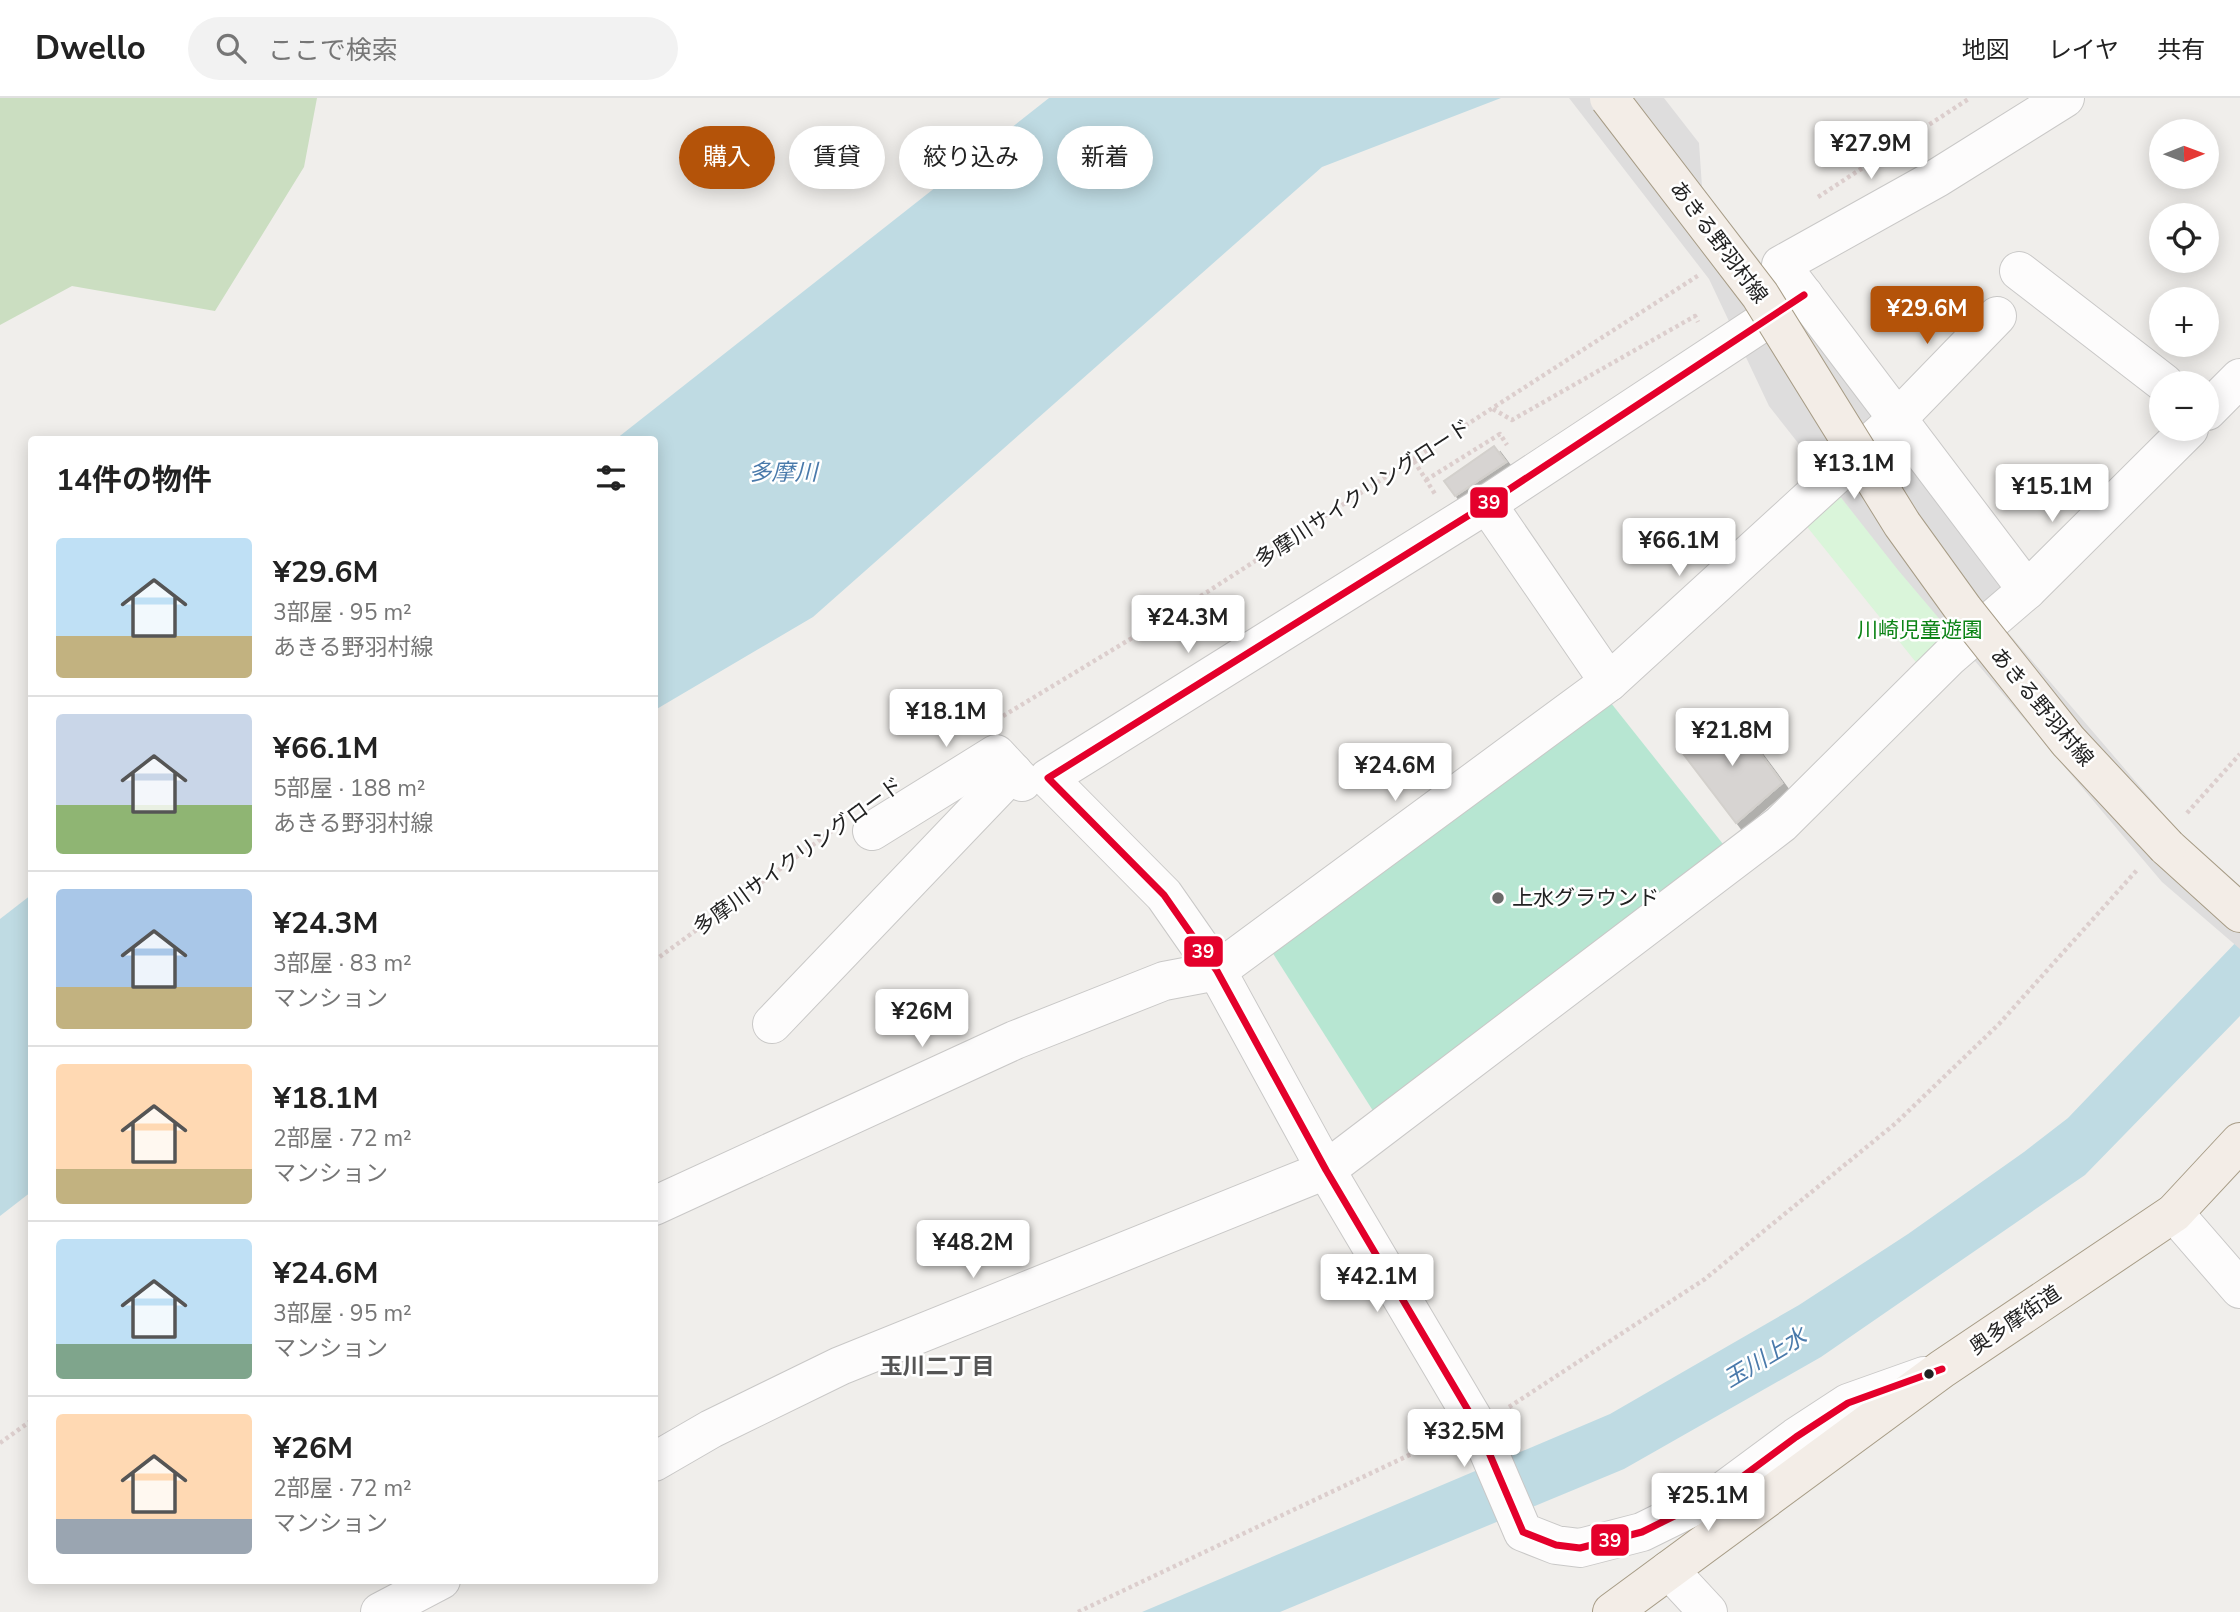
<!DOCTYPE html>
<html lang="ja">
<meta charset="utf-8">
<style>
:root{--surface:#fff;--page:#f2f2f2;--text:#222;--muted:#767676;--line:#e0e0e0;--accent:#b45309}
body{margin:0;font-family:"Nunito Sans","Noto Sans JP",sans-serif;background:var(--page);color:var(--text);height:100vh;display:flex;flex-direction:column;font-size:26px;white-space:nowrap}
*{box-sizing:border-box;margin:0}
p{font-size:23px;color:var(--muted)}
.icon{flex:none;width:38px;height:38px;fill:none;stroke:currentColor;stroke-width:2;stroke-linecap:round;stroke-linejoin:round}
.map{position:relative;flex:1;overflow:hidden}
.side{position:absolute;left:28px;top:338px;width:630px;height:1148px;display:flex;flex-direction:column;background:var(--surface);border-radius:7px;box-shadow:0 4px 18px #0003}
.side>*{flex:none}
.banner{position:absolute;left:679px;top:28px;width:665px;height:63px;display:flex;gap:14px}
.needle{width:46px;rotate:89deg}
.fabs{position:absolute;left:2149px;top:21px;display:grid;gap:14px}
.fabs a{display:grid;place-items:center;width:70px;height:70px;border-radius:50%;background:var(--surface);box-shadow:0 4px 18px #0003;font-size:35px}
.price{position:absolute;translate:-50% -60px;padding:0 16px;border-radius:7px;background:#fff;color:#222;font-size:23px;line-height:46px;filter:drop-shadow(0 2px 4px #0008)}
.price::after{content:'';position:absolute;left:50%;top:42px;width:21px;height:16px;margin-left:-10px;background:inherit;clip-path:polygon(0 0,100% 0,50% 100%)}
.price.on{background:var(--accent);color:#fff}
ul{padding:0;list-style:none}
li{display:flex;align-items:center;gap:21px;height:175px;padding:0 28px}
li+li{border-top:2px solid var(--line)}
li span{display:grid;place-items:center;flex:none;width:196px;height:140px;border-radius:7px;color:#555}
li>.icon{margin-inline-start:auto}
span .icon{width:84px;height:84px;fill:#fffc;stroke-width:1}
li b{font-size:30px}
h2{display:flex;justify-content:space-between;align-items:center;height:84px;padding:0 28px;font-size:30px}
.chip{padding:0 24px;border-radius:32px;background:var(--surface);box-shadow:0 4px 18px #0003;font-size:24px;line-height:63px}
.chip.on{background:var(--accent);color:#fff}
header{display:flex;align-items:center;gap:42px;box-sizing:border-box;height:98px;padding:0 35px;background:var(--surface);border-bottom:2px solid var(--line)}
header strong{font-size:33px}
nav{display:flex;gap:38px;margin-inline-start:auto;font-size:24px}
.search{width:490px;height:63px;background:var(--page);display:flex;align-items:center;gap:18px;box-sizing:border-box;padding:0 24px;border-radius:38px;color:var(--muted);font-size:26px}
.map>svg:first-child{display:block}
</style>
<header>
<strong>Dwello</strong>
<div class="search"><svg class="icon" aria-label="search" viewBox="0 0 24 24"><circle cx="10" cy="10" r="6"/><path d="M15 15l6 6"/></svg>ここで検索</div>
<nav><a>地図</a><a>レイヤ</a><a>共有</a></nav>
</header>
<div class="map">
<svg width="2240" height="1514" viewBox="0 0 2240 1514">
<defs>
<filter id="shadow"><feDropShadow dx="6" dy="6" stdDeviation="0" flood-color="#0004"/></filter>
</defs>
<rect width="100%" height="100%" fill="#f0eeeb"/>
<!-- forest -->
<polygon fill="#cbdec1" points="0,0 317,0 304,69 215,213 72,188 0,227"/>
<!-- park -->
<polygon fill="#daf5da" points="1839,397 1952,536 1919,568 1804,425"/>
<!-- pitch -->
<polygon fill="#b7e6d2" points="1607,600 1723,746 1375,1016 1272,854"/>
<!-- water -->
<g fill="#bfdbe3">
<polygon points="1049,0 1501,0 1322,69 813,519 655,612 654,341 616,341"/>
<polygon points="31,797 31,1094 0,1118 0,821"/>
<polygon points="2240,840 2240,918 2085,1077 1821,1259 1624,1371 1280,1514 1142,1514 1610,1316 1799,1207 1908,1136 2024,1054 2068,1020"/>
</g>
<!-- pier -->
<polygon fill="#dedddd" points="1569,0 1664,0 1699,45 1702,89 2017,493 1992,516 2191,748 2240,788 2240,851 2162,784 1898,472 1769,308 1709,181"/>
<!-- building -->
<g fill="#d7d4d2" stroke="#d3d0cc" stroke-width="2" filter="url(#shadow)">
<polygon points="1494,348 1506,364 1455,398 1444,383"/>
<polygon points="1731,616 1782,685 1736,725 1681,653"/>
</g>
<g fill="none" stroke-linecap="round" stroke-linejoin="round">
<defs>
<g id="minor">
<polyline points="2019,173 2164,285"/>
<polyline points="1804,197 1487,406 1048,680 1164,797 1217,873 1326,1072 1478,1329 1523,1434 1556,1447 1580,1450 1642,1434 1719,1396 1796,1339 1848,1305 1924,1278"/>
<polyline points="2207,313 2240,280"/>
<polyline points="1487,406 1609,584 1899,319 1997,218"/>
<polyline points="2027,492 1781,167 1937,80 2065,0"/>
<polyline points="872,733 996,656 1022,684"/>
<polyline points="772,926 1013,674"/>
<polyline points="654,1108 1015,942 1164,883 1217,873 1609,584"/>
<polyline points="2174,1115 2240,1191"/>
<polyline points="654,1364 711,1331 840,1268 1326,1072 1781,726 1949,559 2027,492 2189,331"/>
<polyline points="1669,1472 1708,1514"/>
<polyline points="380,1514 441,1482"/>
</g>
<g id="major">
<polyline points="2167,749 2240,815"/>
<polyline points="1612,1514 1942,1271 2174,1115 2240,1044"/>
</g>
</defs>
<!-- minor casing -->
<use href="#minor" stroke="#c9c8c7" stroke-width="40"/>
<!-- major casing -->
<use href="#major" stroke="#a79c86" stroke-width="40"/>
<!-- path -->
<g stroke="#dccecd" stroke-width="4.5" stroke-dasharray="3.5 3.5" stroke-linecap="butt">
<polyline points="1818,99 1970,0"/>
<polyline points="1493,311 1512,322 1695,218 1698,224"/>
<polyline points="1414,363 1435,396"/>
<polyline points="1426,382 1500,336 1507,347"/>
<polyline points="1003,618 1190,505 1699,177"/>
<polyline points="2187,715 2240,656"/>
<polyline points="654,863 836,730"/>
<polyline points="1509,1309 1705,1181 1896,1025 1999,926 2137,772"/>
<polyline points="0,1345 32,1322"/>
<polyline points="1078,1514 1441,1342"/>
</g>
<!-- minor -->
<use href="#minor" stroke="#fdfcfc" stroke-width="38"/>
<!-- major -->
<use href="#major" stroke="#f3ede7" stroke-width="38"/>
<defs>
<polyline id="major-bridge" points="1609,0 1760,197 1902,426 1964,512 2068,643 2167,749"/>
</defs>
<!-- major-bridge casing -->
<use href="#major-bridge" stroke="#a79c86" stroke-width="40" stroke-linecap="butt"/>
<!-- major-bridge -->
<use href="#major-bridge" stroke="#f3ede7" stroke-width="38"/>
<defs>
<polyline id="bus-1" points="1804,197 1487,406 1048,680 1164,797 1217,873 1326,1072 1478,1329 1523,1434 1556,1447 1580,1450 1642,1434 1719,1396 1796,1339 1848,1305 1942,1271"/>
</defs>
<!-- bus-1 casing -->
<use href="#bus-1" stroke="#fff" stroke-width="12"/>
<!-- bus-1 -->
<use href="#bus-1" stroke="#e4002b" stroke-width="7"/>
</g>
<!-- markers -->
<circle fill="#6a6968" stroke="#fff" stroke-width="2.5" cx="1498" cy="800" r="7"/>
<circle fill="#222" stroke="#fff" stroke-width="2.5" cx="1929" cy="1276" r="6"/>
<g text-anchor="middle" dominant-baseline="central" stroke-width="5" stroke-linejoin="round" paint-order="stroke">
<!-- street labels -->
<g font-size="21" fill="#222" stroke="#fff">
<text transform="translate(1719 144) rotate(53)">あきる野羽村線</text>
<text transform="translate(1363 395) rotate(-33)">多摩川サイクリングロード</text>
<text transform="translate(2042 609) rotate(50)">あきる野羽村線</text>
<text transform="translate(798 758) rotate(-36)">多摩川サイクリングロード</text>
<text transform="translate(2015 1222) rotate(-34)">奥多摩街道</text>
</g>
<!-- park labels -->
<g font-size="21" fill="#0c8416" stroke="#fff">
<text x="1920" y="532">川崎児童遊園</text>
</g>
<!-- poi labels -->
<g font-size="21" fill="#222" stroke="#fff" text-anchor="start">
<text x="1512" y="800">上水グラウンド</text>
</g>
<!-- water labels -->
<g font-size="23" font-style="italic" fill="#4a7aab" stroke="#fff">
<text x="783" y="374">多摩川</text>
<text transform="translate(1765 1260) rotate(-31)">玉川上水</text>
</g>
<!-- neighbourhood labels -->
<g font-size="23" font-weight="bold" fill="#555" stroke="#fff">
<text x="937" y="1268">玉川二丁目</text>
</g>
</g>
<g stroke="#fff" stroke-width="2.5">
<rect x="1469" y="388" width="40" height="33" rx="7" fill="#e4002b"/>
<rect x="1183" y="837" width="41" height="33" rx="7" fill="#e4002b"/>
<rect x="1590" y="1425" width="40" height="34" rx="7" fill="#e4002b"/>
</g>
<g font-size="19" text-anchor="middle" font-weight="bold" fill="#fff">
<text x="1489" y="411">39</text>
<text x="1203" y="860">39</text>
<text x="1610" y="1449">39</text>
</g>
</svg>
<div class="fabs">
<a><svg class="needle" viewBox="-14 -14 28 28"><path d="M0-13l5 13h-10z" fill="#e53935"/><path d="M0 13l5-13h-10z" fill="#767676"/></svg></a>
<a><svg class="icon" aria-label="locate" viewBox="0 0 24 24"><circle cx="12" cy="12" r="6"/><path d="M12 2v4M12 18v4M2 12h4M18 12h4"/></svg></a>
<a>+</a>
<a>−</a>
</div>
<b class="price" style="left:1871px;top:83px">¥27.9M</b>
<b class="price on" style="left:1927px;top:248px">¥29.6M</b>
<b class="price" style="left:1854px;top:403px">¥13.1M</b>
<b class="price" style="left:2052px;top:426px">¥15.1M</b>
<b class="price" style="left:1679px;top:480px">¥66.1M</b>
<b class="price" style="left:1188px;top:557px">¥24.3M</b>
<b class="price" style="left:946px;top:651px">¥18.1M</b>
<b class="price" style="left:1732px;top:670px">¥21.8M</b>
<b class="price" style="left:1395px;top:705px">¥24.6M</b>
<b class="price" style="left:922px;top:951px">¥26M</b>
<b class="price" style="left:973px;top:1182px">¥48.2M</b>
<b class="price" style="left:1377px;top:1216px">¥42.1M</b>
<b class="price" style="left:1464px;top:1371px">¥32.5M</b>
<b class="price" style="left:1708px;top:1435px">¥25.1M</b>
<div class="banner">
<a class="chip on">購入</a>
<a class="chip">賃貸</a>
<a class="chip">絞り込み</a>
<a class="chip">新着</a>
</div>
<section class="side">
<h2>14件の物件<svg class="icon" aria-label="filters" viewBox="0 0 24 24"><path d="M4 7h16M4 17h16"/><circle cx="9" cy="7" r="2"/><circle cx="15" cy="17" r="2"/></svg></h2>
<ul>
<li><span style="background:linear-gradient(#bfe0f5 70%,#c2b280 0)"><svg class="icon" aria-label="home" viewBox="0 0 24 24"><path d="M3 11l9-7 9 7M6 9v11h12V9"/></svg></span><div><b>¥29.6M</b><p>3部屋 · 95 m²</p><p>あきる野羽村線</p></div></li>
<li><span style="background:linear-gradient(#c9d6e8 65%,#8fb573 0)"><svg class="icon" aria-label="home" viewBox="0 0 24 24"><path d="M3 11l9-7 9 7M6 9v11h12V9"/></svg></span><div><b>¥66.1M</b><p>5部屋 · 188 m²</p><p>あきる野羽村線</p></div></li>
<li><span style="background:linear-gradient(#a9c7e8 70%,#c2b280 0)"><svg class="icon" aria-label="home" viewBox="0 0 24 24"><path d="M3 11l9-7 9 7M6 9v11h12V9"/></svg></span><div><b>¥24.3M</b><p>3部屋 · 83 m²</p><p>マンション</p></div></li>
<li><span style="background:linear-gradient(#ffd9b3 75%,#c2b280 0)"><svg class="icon" aria-label="home" viewBox="0 0 24 24"><path d="M3 11l9-7 9 7M6 9v11h12V9"/></svg></span><div><b>¥18.1M</b><p>2部屋 · 72 m²</p><p>マンション</p></div></li>
<li><span style="background:linear-gradient(#bfe0f5 75%,#7fa58c 0)"><svg class="icon" aria-label="home" viewBox="0 0 24 24"><path d="M3 11l9-7 9 7M6 9v11h12V9"/></svg></span><div><b>¥24.6M</b><p>3部屋 · 95 m²</p><p>マンション</p></div></li>
<li><span style="background:linear-gradient(#ffd9b3 75%,#9aa5b1 0)"><svg class="icon" aria-label="home" viewBox="0 0 24 24"><path d="M3 11l9-7 9 7M6 9v11h12V9"/></svg></span><div><b>¥26M</b><p>2部屋 · 72 m²</p><p>マンション</p></div></li>
</ul>
</section>
</div>
